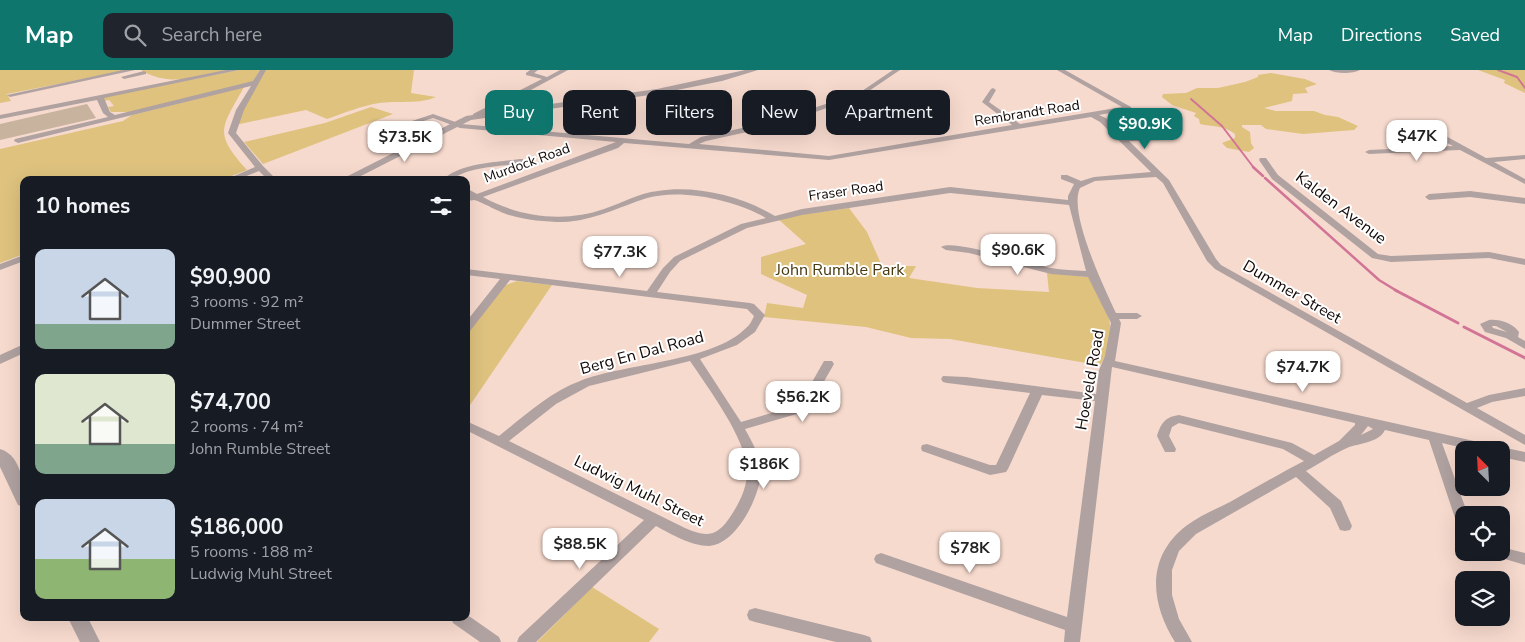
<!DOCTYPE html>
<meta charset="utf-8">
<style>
:root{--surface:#171b24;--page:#20242c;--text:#f1f3f6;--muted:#9ea1a6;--accent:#0f766e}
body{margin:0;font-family:"Nunito Sans",sans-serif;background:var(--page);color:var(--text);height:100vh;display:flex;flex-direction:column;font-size:19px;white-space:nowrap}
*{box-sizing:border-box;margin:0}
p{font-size:16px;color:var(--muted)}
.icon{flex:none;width:28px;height:28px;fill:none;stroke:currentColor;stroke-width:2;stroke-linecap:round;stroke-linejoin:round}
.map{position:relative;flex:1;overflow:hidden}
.drawer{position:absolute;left:20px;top:106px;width:450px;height:445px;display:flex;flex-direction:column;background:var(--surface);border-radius:10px;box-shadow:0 5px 20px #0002}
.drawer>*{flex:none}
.hud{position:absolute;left:485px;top:20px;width:475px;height:45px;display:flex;gap:10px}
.needle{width:32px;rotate:336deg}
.controls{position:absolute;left:1455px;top:371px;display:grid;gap:10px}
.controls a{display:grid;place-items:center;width:55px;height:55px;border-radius:10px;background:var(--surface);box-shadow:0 5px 20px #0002;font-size:25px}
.price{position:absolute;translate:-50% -42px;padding:0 11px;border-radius:10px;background:#fff;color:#222;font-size:16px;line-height:32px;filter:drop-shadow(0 1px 2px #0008)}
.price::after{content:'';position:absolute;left:50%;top:30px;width:15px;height:11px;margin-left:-8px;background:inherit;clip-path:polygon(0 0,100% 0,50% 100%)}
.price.selected{background:var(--accent);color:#fff}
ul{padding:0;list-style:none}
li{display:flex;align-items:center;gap:15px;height:125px;padding:0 15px}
li span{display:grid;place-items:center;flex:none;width:140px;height:100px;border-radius:10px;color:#555}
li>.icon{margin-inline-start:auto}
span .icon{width:60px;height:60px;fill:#fffc;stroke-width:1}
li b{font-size:21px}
h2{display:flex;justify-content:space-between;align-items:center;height:60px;padding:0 15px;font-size:21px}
.pill{padding:0 18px;border-radius:10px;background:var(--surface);box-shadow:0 5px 20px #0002;font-size:18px;line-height:45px}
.pill.selected{background:var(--accent);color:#fff}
header{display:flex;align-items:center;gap:30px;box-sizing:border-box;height:70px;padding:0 25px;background:var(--accent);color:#fff}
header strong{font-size:24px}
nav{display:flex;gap:28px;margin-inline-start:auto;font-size:18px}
.search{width:350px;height:45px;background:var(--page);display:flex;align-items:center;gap:12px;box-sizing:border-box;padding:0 18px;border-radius:10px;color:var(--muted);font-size:19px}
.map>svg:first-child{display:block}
</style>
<header>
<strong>Map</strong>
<div class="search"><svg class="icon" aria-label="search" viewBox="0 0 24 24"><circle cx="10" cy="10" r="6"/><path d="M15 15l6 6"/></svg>Search here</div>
<nav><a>Map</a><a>Directions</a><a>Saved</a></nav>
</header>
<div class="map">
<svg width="1525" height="572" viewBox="0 0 1525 572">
<rect width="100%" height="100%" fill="#f7dace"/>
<!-- green -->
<g fill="#dec27e">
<polygon points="0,0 129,0 7,24 11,31 0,33"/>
<path d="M141,0h92c-31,6 -64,18 -92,0z"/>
<polygon points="239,0 260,0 253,12 130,42 111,42 108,37 114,36 109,30 104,31 103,27"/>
<path d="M264,0h150l-3,23 25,4c-19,8 -37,3 -57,6 -18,3 -35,10 -52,16l-21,-9 -71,15z"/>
<polygon points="1478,0 1525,0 1525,23 1504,13 1505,10"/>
<path d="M1271,3l34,6 12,5 -12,4 3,5 -15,1 -1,7 -28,7 12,3h38l11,4 13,2 20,9 -4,4 -51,4 -37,-5 -5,-4h-19v2l8,5 1,11 3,5 -5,4 -22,-4 -5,-5 13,-5v-4c-12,-9 -22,-7 -35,-10l-1,-5 -5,-3 2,-3 -24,-8 -10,-8 1,-3 23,-1 11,-5h21l27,-6 13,-5v-2z"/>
<path d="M244,17c-23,42 -31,45 3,83l-26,10h-197v74l-24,9v-114l123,-28 9,-6z"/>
<polygon points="371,37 393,44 263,94 244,72 325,53"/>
<path d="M849,138l18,24 15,34h34l-7,12 68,10 72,4 -2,-19 41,4 5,4c14,33 28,49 8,83l-15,-1 -136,-24 -39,-1 -45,-11 -102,-10 3,-14 36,5 4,-13 -46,-21v-17l45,-13 -29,-26z"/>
<polygon points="517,211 552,215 466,341 466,263 506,215"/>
<polygon points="592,517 659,559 649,572 537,572"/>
</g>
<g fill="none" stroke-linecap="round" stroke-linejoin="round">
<!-- stream-far2 -->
<g stroke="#d27496" stroke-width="2">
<polyline points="1498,0 1517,7 1525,18"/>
<polyline points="1191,29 1222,56 1254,98"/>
</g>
<!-- stream-far1 -->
<g stroke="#d27496" stroke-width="2.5">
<polyline points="1253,97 1263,106"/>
<polyline points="1265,108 1379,210 1397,221"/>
</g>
<!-- stream -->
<g stroke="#d27496" stroke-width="3">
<polyline points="1395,220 1458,253"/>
<polyline points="1464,257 1525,288"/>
</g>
</g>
<!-- building -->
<polygon fill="#c8b39f" points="87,34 96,48 0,70 0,54"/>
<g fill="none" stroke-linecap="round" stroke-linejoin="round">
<!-- minor -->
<g fill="#b0a2a1" fill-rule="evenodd">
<polygon points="123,0 135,0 10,27 7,25"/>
<polygon points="226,0 239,0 104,28 110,42 115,45 253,11 260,0 266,0 244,40 236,63 263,96 277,110 268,110 259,101 236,110 225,110 255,97 228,63 236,40 251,16 18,73 14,71 15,69 108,47 103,43 97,30 0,49 0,45"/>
<polygon points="530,0 538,0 534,3 547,7 560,0 568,0 479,48 473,48 473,44 542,9 526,5 526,3"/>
<path d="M893,0h7l-37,25 -84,30 -73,16 -7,3 130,12 183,-31 -30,-23 9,-13 2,-1 3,2 -7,12 31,22 102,-17 -65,-37h8l66,37v2l-32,6 7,3 18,19 46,-1v4h-3l-38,1 40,39 47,79 5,6 246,138 22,-8 36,-7v8l-33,6 -15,6 48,27v10l-310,-176 -8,-8 -44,-78 -7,-6 -61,4 -15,7c-12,25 24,99 36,125h21l5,3 -5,3h-18l2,4 -6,38 377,84 6,3 3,-1 24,5v10l-24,-5v-7h-29l-30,-7 26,72h-4v14l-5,-1 -2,-4 -28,-84 -44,-10c-6,13 -26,13 -38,18 -14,6 -28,16 -41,23l35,30 11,25 -2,4 -5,1 -5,-1 -10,-22 -34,-31 -100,57 -17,17 -7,19v25l7,24 13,23h-17c-25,-40 -29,-85 11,-116 13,-10 30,-17 44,-24 25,-14 49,-28 74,-41l-21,-12 -104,-26 -7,4 -3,9 7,13 -1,3h-10l-8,-16c4,-13 8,-19 22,-21l113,28 22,12 25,-14 16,-16v-2l-243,-56 -32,275h-16l1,-12 -189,-67 -2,-4 2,-4 5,-2 186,64 28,-216 -53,-6 -34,74 -2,3 -16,3 -68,-24 -1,-3 1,-3 5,-1 63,21h6l34,-72 -83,-10 -4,-1 -2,-3 2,-3 23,1 130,17 3,-24 6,-14 6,-33 -23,-46 -37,-3 -82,-21 -23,-3 -5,-3c11,-9 91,18 110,21 11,2 24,2 35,3l-17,-66 -119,-12 -148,22 -55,13 -67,33 -10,11 -13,20 93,11 4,1 11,11 -10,17 -18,13 -37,14 41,63 58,-17 25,-44h8l2,3 -27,47 -62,18c7,13 16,28 16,43 -1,24 -24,72 -52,74 -18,0 -38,-12 -53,-20l-120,116h-19l2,-5 125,-117 -178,-90v-9l33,15c25,-20 51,-44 81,-55 45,-18 133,-19 166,-53 4,-3 6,-8 8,-12l-7,-7 -237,-29 -40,51 -4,1v-10l34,-43 -34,-4v-6l181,22 16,-23 11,-11 67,-33 25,-6c-30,-18 -85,-30 -119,-20 -28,9 -54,23 -84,24 -18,0 -36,-2 -54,-7 -8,-2 -29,-14 -35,-15 -2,0 -5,1 -7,1l-1,-3 4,-2 -4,-2v-6l11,6 139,-52 -156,-14 -27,-10 -32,10 -4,-2 36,-12 28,10 228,20 12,-7 73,-16 85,-28zM1091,47l9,5 51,50 -57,5 -13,4 -14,-6h-6v4l13,5 -6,12v4l-118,-13 -148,22 -27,7c-33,-20 -79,-31 -117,-25 -19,2 -36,12 -54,18 -40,14 -85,8 -121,-12l135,-49 6,-5 205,17zM690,291c18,27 56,77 57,109 1,17 -9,36 -19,50 -13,18 -24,16 -43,8l-176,-87 47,-37 33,-18zM1368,356l5,3 -12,6z"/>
<polygon points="144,1 146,2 146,4 124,9 121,7"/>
<polygon points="1416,53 1422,53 1486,88 1525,85 1525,89 1494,92 1525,109 1525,114 1460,80 1369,84 1365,82 1369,80 1453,76 1416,57"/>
<polygon points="1260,88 1266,88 1278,105 1378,184 1391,186 1489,182 1525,189 1525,195 1489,188 1391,192 1372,188 1272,109 1259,90"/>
<path d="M520,89h3v4c-21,4 -55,3 -71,17h-9c15,-17 55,-18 77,-21z"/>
<polygon points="1470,121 1525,128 1525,134 1470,127 1429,130 1425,127 1429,124"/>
<polygon points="24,185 24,191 0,200 0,194"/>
<path d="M1489,250c11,-1 23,3 30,12l-1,5 7,4v8l-19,-11 -21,-6 -5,-8zM1492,256h4l11,6 -14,-4z"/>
<polygon points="1501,477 1525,483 1525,495 1495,486 1493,482 1501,482"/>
<polygon points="755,538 864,565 870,567 872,572 836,572 755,552 749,550 747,545 749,540"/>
<polygon points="466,544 499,567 501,572 480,572 453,553 451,548 466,548"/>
</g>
<!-- tertiary -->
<g fill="#b0a2a1" fill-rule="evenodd">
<polygon points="745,0 758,0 722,11 657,24 471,50 353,110 340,110 466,46 657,19"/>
<path d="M1329,0h31c-7,4 -24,4 -31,0z"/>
<polygon points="24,274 24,283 0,294 0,285"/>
<path d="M0,379c23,7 24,39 24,58l-6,-2 -18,-38z"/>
<polygon points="68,548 88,548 100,572 80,572"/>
</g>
</g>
<g text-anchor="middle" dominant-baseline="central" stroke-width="4" stroke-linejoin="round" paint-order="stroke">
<!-- far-street labels -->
<g font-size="14" fill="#120906" stroke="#fff">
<text transform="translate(1027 43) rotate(-9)">Rembrandt Road</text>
<text transform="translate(527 93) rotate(-20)">Murdock Road</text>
<text transform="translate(846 121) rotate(-8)">Fraser Road</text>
</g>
<!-- street labels -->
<g font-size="16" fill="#120906" stroke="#fff">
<text transform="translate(1341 138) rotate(37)">Kalden Avenue</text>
<text transform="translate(1292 222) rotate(30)">Dummer Street</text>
<text transform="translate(642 283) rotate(-15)">Berg En Dal Road</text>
<text transform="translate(1090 310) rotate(-80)">Hoeveld Road</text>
<text transform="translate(639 421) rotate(26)">Ludwig Muhl Street</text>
</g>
<!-- park labels -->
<g font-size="16" fill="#47380e" stroke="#fff">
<text x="840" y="200">John Rumble Park</text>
</g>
</g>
</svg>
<div class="controls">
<a><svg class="needle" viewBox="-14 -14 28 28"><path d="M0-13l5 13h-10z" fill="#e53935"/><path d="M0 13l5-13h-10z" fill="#9ea1a6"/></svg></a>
<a><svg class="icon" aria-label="locate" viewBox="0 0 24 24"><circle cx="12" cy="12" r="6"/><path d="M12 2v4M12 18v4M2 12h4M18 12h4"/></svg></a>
<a><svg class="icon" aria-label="layers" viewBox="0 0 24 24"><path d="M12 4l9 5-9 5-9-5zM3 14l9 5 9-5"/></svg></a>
</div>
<b class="price selected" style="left:1145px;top:80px">$90.9K</b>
<b class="price" style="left:1417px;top:92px">$47K</b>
<b class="price" style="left:405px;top:93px">$73.5K</b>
<b class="price" style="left:1018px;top:206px">$90.6K</b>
<b class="price" style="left:620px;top:208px">$77.3K</b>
<b class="price" style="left:1303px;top:323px">$74.7K</b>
<b class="price" style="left:803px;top:353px">$56.2K</b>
<b class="price" style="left:764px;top:420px">$186K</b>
<b class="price" style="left:580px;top:500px">$88.5K</b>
<b class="price" style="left:970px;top:504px">$78K</b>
<div class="hud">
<a class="pill selected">Buy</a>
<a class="pill">Rent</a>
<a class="pill">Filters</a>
<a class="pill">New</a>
<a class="pill">Apartment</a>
</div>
<section class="drawer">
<h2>10 homes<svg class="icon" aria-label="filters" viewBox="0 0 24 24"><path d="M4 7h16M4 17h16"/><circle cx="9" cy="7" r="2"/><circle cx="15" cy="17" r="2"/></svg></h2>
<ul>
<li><span style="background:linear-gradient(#c9d6e8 75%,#7fa58c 0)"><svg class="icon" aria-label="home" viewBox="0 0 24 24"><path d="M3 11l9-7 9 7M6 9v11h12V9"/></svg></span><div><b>$90,900</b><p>3 rooms · 92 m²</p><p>Dummer Street</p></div></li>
<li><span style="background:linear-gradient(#dfe7d0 70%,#7fa58c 0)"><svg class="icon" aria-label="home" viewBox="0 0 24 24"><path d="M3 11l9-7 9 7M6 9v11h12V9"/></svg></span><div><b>$74,700</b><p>2 rooms · 74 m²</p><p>John Rumble Street</p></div></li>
<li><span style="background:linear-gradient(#c9d6e8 60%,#8fb573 0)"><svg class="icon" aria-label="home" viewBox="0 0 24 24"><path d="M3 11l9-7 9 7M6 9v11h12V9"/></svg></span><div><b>$186,000</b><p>5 rooms · 188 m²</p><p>Ludwig Muhl Street</p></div></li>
</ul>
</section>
</div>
